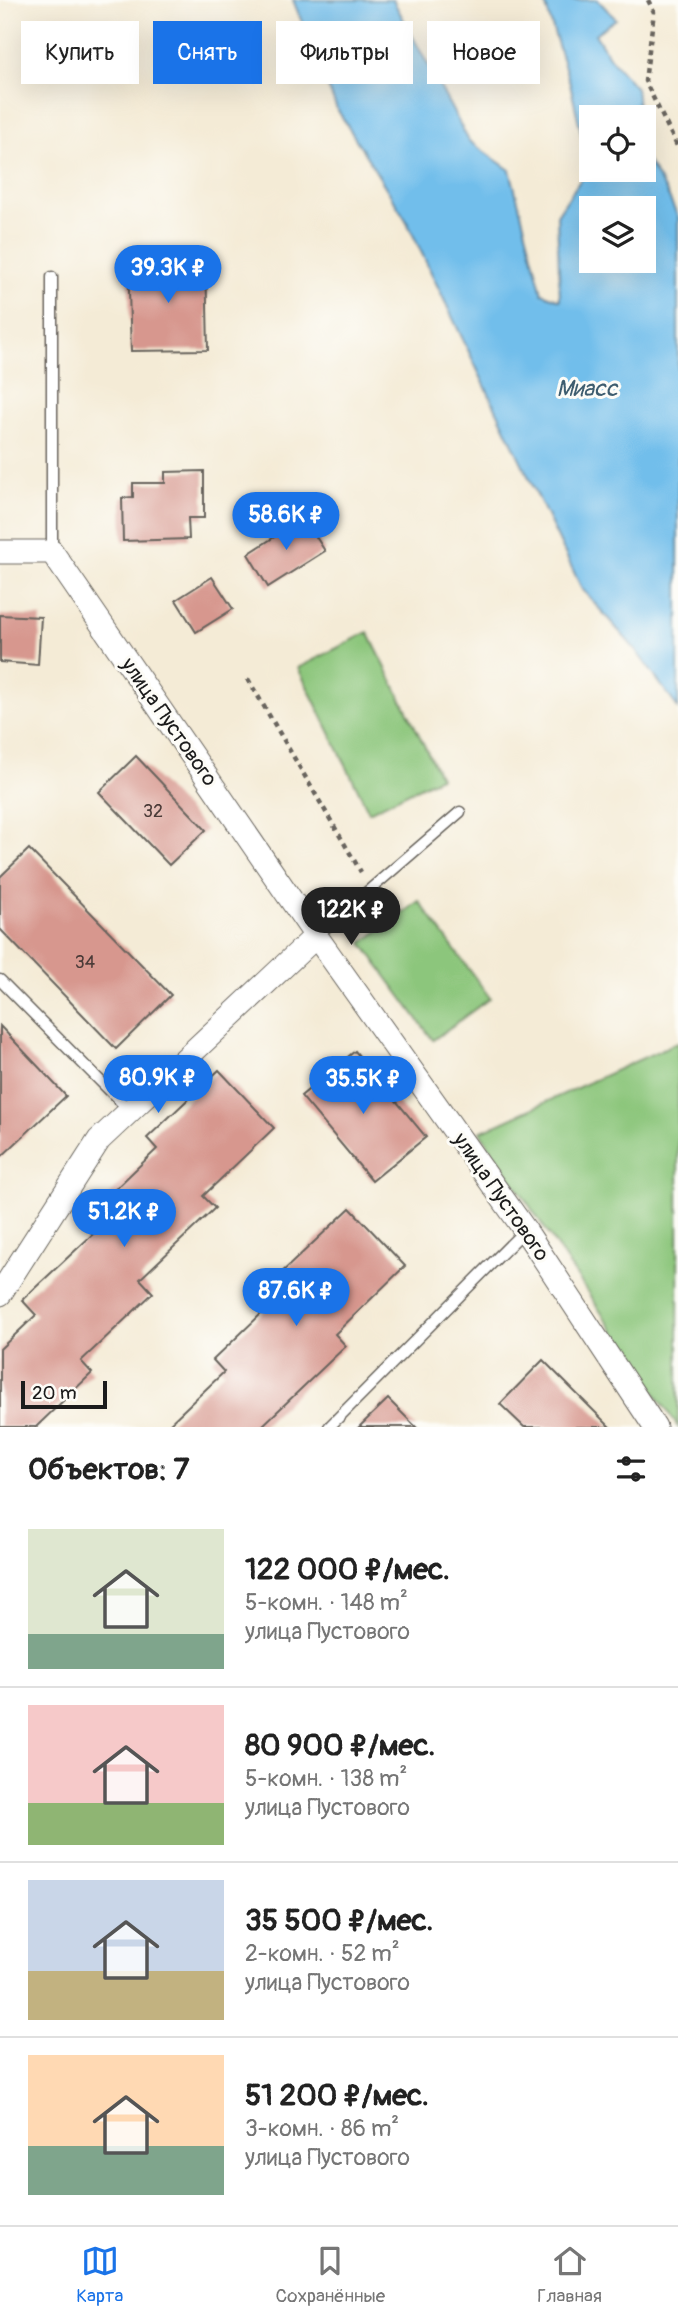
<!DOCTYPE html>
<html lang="ru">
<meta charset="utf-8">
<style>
:root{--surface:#fff;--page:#f2f2f2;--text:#222;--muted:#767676;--line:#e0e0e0;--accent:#1a73e8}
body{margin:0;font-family:Pangolin,sans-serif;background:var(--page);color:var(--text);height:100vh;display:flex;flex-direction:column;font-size:26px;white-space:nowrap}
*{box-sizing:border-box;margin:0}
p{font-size:23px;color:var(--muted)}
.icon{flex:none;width:38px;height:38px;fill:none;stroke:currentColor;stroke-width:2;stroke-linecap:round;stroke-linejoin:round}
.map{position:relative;height:1427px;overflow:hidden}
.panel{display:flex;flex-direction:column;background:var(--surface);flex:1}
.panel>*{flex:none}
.hud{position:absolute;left:21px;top:21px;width:637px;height:63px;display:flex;gap:14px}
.controls{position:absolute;left:579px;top:105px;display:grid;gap:14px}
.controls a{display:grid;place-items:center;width:77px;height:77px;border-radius:0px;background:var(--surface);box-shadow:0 7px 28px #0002;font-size:35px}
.scale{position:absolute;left:21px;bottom:18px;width:86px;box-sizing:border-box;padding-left:7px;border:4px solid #1c1c1c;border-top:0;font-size:19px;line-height:24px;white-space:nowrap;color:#1c1c1c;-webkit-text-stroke:5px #fdfcf7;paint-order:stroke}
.price{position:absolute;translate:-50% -60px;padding:0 16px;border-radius:24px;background:var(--accent);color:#fff;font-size:23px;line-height:46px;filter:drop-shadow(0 2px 4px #0008)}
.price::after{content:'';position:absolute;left:50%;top:42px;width:21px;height:16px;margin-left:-10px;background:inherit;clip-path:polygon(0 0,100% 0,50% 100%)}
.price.current{background:#222;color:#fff}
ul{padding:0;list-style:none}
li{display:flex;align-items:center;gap:21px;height:175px;padding:0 28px}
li+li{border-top:2px solid var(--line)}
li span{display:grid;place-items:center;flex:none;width:196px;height:140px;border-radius:0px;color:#555}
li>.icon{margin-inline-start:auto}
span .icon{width:84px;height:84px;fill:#fffc;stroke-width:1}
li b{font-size:30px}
h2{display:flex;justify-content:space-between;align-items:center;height:84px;padding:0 28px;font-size:30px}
.chip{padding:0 24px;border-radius:0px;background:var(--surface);box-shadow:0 7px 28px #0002;font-size:24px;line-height:63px}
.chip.current{background:var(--accent);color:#fff}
.tabs{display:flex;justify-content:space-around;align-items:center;height:98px;border-top:2px solid var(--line);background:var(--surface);font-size:19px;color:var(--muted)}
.tabs a{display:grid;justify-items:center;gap:4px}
.tabs .current{color:var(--accent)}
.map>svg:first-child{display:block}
</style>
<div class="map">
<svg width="678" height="1427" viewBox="0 0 678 1427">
<rect width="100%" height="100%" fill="#fdfcf7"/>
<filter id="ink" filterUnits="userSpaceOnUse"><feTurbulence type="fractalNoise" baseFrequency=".0143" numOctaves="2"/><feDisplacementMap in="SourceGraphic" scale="14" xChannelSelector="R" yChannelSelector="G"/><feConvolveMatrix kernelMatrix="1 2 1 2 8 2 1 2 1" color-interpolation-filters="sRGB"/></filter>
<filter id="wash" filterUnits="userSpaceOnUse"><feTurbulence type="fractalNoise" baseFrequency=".00686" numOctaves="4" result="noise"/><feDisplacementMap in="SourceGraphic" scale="28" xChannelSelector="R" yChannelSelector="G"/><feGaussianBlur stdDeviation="1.57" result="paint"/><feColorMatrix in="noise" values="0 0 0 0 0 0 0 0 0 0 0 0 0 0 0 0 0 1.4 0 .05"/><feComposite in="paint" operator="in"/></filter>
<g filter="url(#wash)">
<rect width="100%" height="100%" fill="#f4ebd6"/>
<!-- green -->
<g fill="#8cc67b" stroke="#54714c" stroke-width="2">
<polygon points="368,632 440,777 369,812 298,668"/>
<polygon points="419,901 490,998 433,1040 362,943"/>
<polygon points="678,1042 678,1427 480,1132"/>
</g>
<!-- water -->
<path fill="#71beeb" stroke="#466d84" stroke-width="2" fill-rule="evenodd" d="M293,0h100l76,141 41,29 32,123 18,7 -3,-85 32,-48 -19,-83 -26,-84h54l18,19 -21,15 15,24 26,30 3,29h-47v53h52v-14l21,33 13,28v491l-44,-60 -52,-59 -176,-369 -69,-111zM592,208h52v53h-52z"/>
<g id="blocks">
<!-- building -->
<g fill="#d7978e">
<polygon points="206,259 208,350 131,351 128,261"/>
<polygon points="204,471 204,518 188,518 189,539 123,541 122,498 133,497 133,483 165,483 165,472"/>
<polygon points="304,518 325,551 268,587 248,554"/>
<polygon points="212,577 233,609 196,632 176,600"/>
<polygon points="0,615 41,617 38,665 0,662"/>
<polygon points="136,756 206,830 169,865 99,792"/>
<polygon points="29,849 171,995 116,1049 0,929 0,877"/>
<polygon points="0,1026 66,1096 0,1158"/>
<polygon points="355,1051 426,1137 372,1181 301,1096"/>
<polygon points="219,1070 274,1128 203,1196 215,1208 140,1279 153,1293 81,1361 92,1373 36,1427 0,1427 0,1349 36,1315 22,1300 93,1234 81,1222 157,1149 147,1138"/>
<polygon points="350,1208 405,1266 335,1334 346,1346 261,1427 166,1427 224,1372 213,1360 289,1287 278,1276"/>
<polygon points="543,1360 610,1427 524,1427 500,1404"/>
<polygon points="388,1399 416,1427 359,1427"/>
</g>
</g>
</g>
<g filter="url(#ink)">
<use href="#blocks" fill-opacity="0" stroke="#68645d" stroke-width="2"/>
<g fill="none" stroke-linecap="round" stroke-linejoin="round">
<defs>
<g id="lane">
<polyline points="52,552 52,277"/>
<polyline points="316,936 460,812"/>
<polyline points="0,980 130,1111"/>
<polyline points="329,1427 525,1230"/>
</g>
<g id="street">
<polyline points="0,552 52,552 316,936 525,1230 655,1427"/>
<polyline points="0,1294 99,1140 316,936"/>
</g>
</defs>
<!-- lane casing -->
<use href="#lane" stroke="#68645d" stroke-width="13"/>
<!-- street casing -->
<use href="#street" stroke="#68645d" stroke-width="25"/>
<!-- path -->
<g stroke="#68645d" stroke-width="4.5" stroke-dasharray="5 5" stroke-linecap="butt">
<polyline points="648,0 654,12 645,81 678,148"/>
<polyline points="248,679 361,872"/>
</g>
<!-- lane -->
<use href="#lane" stroke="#fff" stroke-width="10"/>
<!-- street -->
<use href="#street" stroke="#fff" stroke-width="23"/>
</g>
</g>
<g text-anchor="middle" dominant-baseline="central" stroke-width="6" stroke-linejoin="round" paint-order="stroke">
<!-- number labels -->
<g font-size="18" fill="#4b3b38">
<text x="153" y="811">32</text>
<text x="85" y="962">34</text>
</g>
<!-- street labels -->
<g font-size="21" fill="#1c1c1c" stroke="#fdfcf7">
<text transform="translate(169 722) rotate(55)">улица Пустового</text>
<text transform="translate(501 1197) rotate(55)">улица Пустового</text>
</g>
<!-- water labels -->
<g font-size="23" font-style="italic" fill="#3e5d6f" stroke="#fdfcf7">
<text x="587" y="388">Миасс</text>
</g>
</g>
</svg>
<div class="controls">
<a><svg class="icon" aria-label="locate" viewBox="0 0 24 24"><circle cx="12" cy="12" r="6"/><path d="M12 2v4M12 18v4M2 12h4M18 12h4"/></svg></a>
<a><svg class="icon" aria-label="layers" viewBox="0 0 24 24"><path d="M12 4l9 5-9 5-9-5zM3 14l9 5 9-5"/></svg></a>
</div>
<div class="scale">20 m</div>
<b class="price" style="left:168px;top:305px">39.3K ₽</b>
<b class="price" style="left:286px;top:552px">58.6K ₽</b>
<b class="price current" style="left:351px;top:947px">122K ₽</b>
<b class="price" style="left:158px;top:1115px">80.9K ₽</b>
<b class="price" style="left:363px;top:1116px">35.5K ₽</b>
<b class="price" style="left:124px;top:1249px">51.2K ₽</b>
<b class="price" style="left:296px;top:1328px">87.6K ₽</b>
<div class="hud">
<a class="chip">Купить</a>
<a class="chip current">Снять</a>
<a class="chip">Фильтры</a>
<a class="chip">Новое</a>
</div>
</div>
<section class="panel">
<h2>Объектов: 7<svg class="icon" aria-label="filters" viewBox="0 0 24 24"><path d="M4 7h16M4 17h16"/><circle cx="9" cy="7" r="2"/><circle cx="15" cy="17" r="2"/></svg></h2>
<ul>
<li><span style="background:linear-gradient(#dfe7d0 75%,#7fa58c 0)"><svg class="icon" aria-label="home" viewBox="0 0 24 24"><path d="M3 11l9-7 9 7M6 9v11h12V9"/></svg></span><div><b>122 000 ₽/мес.</b><p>5-комн. · 148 m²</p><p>улица Пустового</p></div></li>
<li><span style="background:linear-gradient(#f6c9c9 70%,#8fb573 0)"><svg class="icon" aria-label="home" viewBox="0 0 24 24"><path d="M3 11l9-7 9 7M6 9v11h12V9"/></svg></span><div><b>80 900 ₽/мес.</b><p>5-комн. · 138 m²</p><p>улица Пустового</p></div></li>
<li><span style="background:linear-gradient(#c9d6e8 65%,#c2b280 0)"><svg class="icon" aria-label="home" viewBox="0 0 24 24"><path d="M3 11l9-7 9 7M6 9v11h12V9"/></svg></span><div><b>35 500 ₽/мес.</b><p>2-комн. · 52 m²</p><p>улица Пустового</p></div></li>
<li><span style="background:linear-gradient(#ffd9b3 65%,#7fa58c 0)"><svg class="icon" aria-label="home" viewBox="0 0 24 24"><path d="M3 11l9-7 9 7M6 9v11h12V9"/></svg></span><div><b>51 200 ₽/мес.</b><p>3-комн. · 86 m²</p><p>улица Пустового</p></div></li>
</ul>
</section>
<nav class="tabs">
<a class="current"><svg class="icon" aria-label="map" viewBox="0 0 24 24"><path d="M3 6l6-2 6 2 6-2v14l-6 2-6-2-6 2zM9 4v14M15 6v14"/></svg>Карта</a>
<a><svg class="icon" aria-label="saved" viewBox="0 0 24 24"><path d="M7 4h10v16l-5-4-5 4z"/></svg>Сохранённые</a>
<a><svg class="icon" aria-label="home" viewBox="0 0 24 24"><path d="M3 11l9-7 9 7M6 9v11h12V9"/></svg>Главная</a>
</nav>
